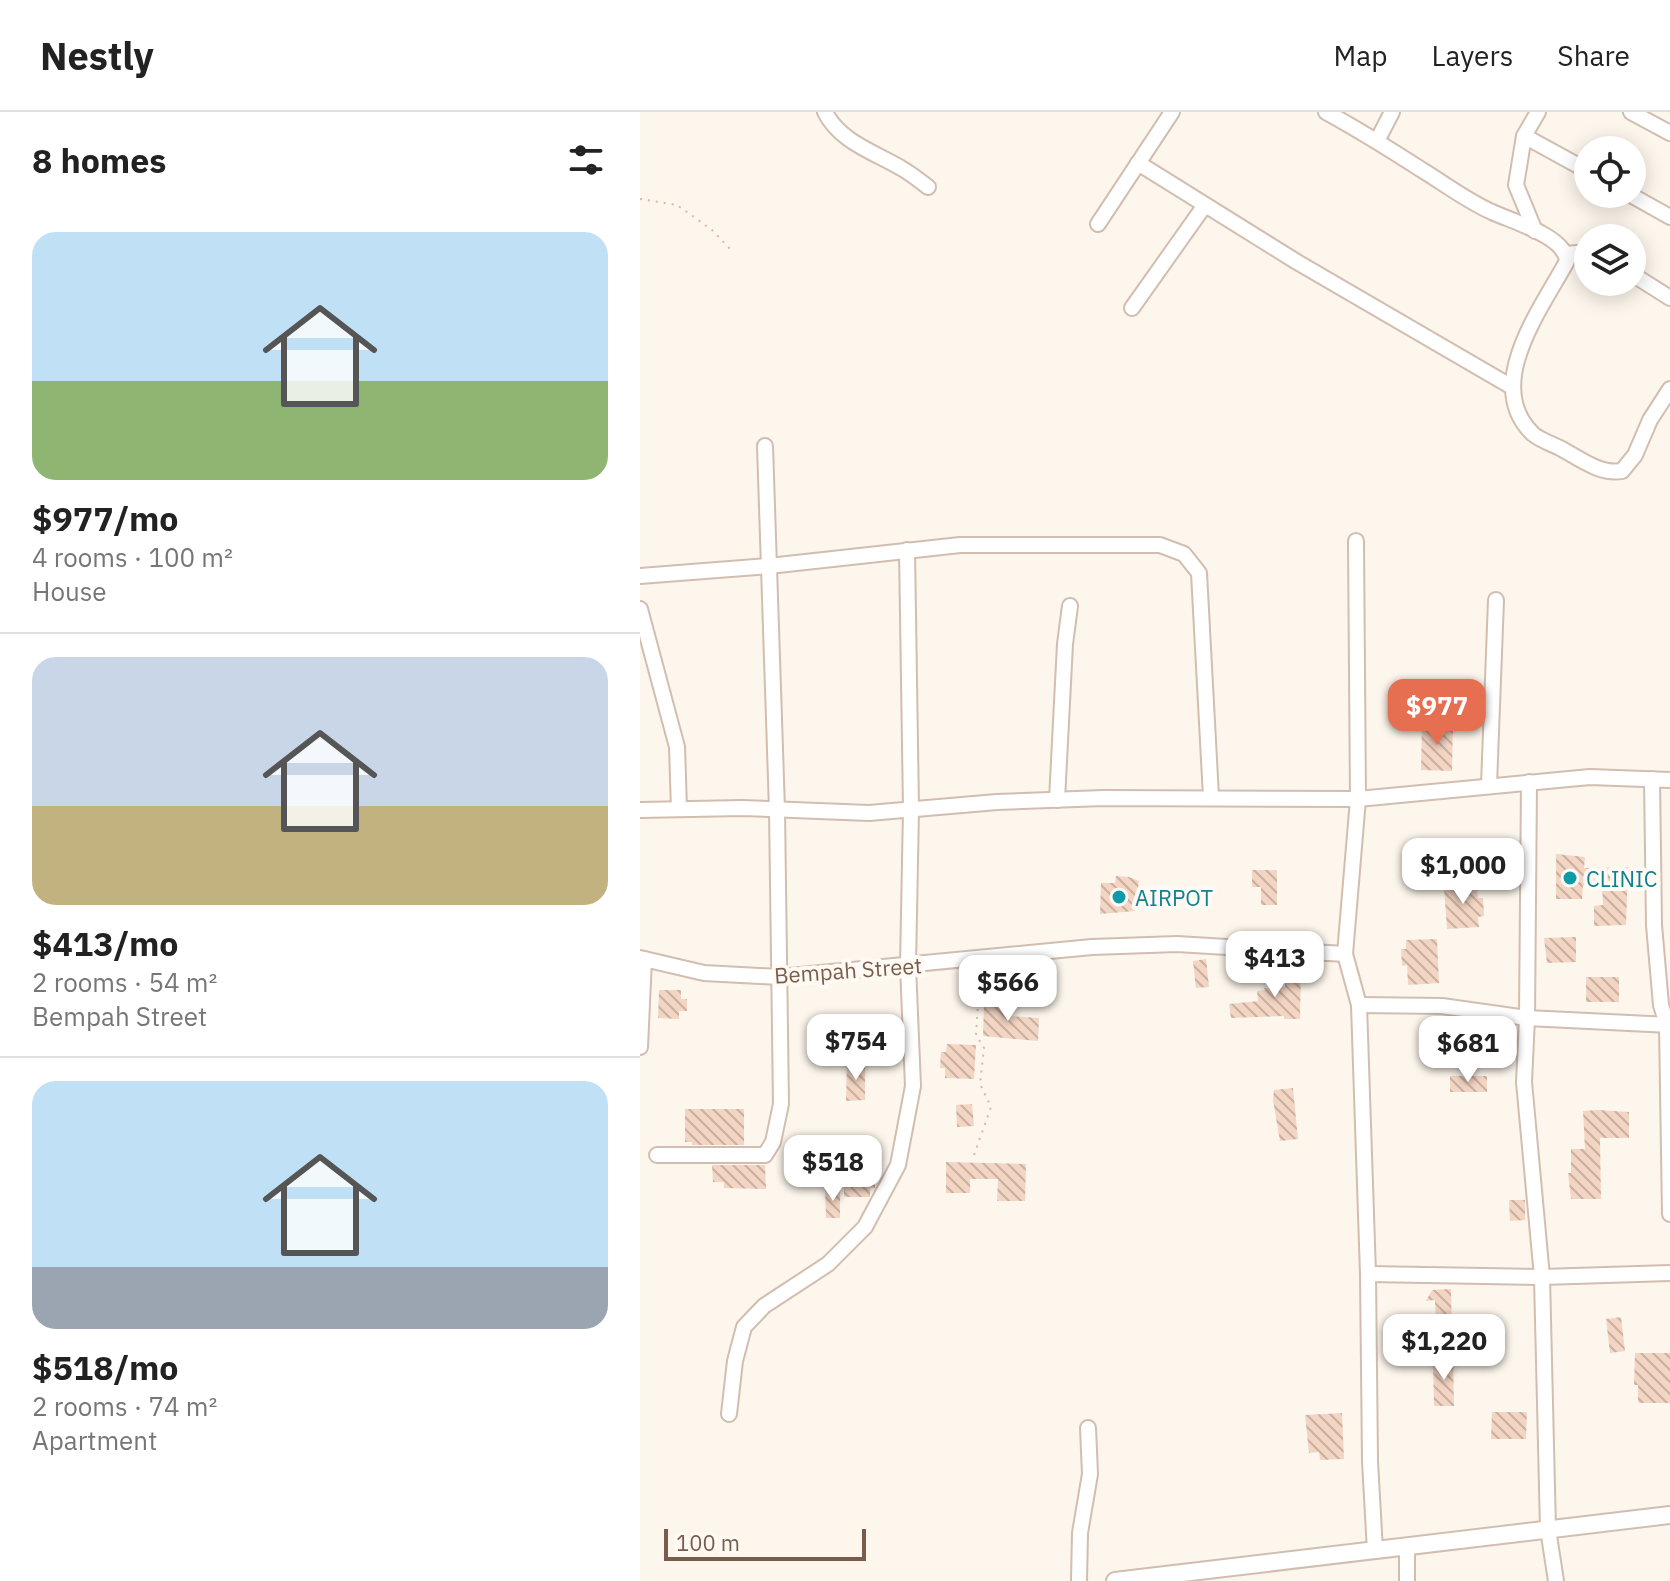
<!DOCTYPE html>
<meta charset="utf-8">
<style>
:root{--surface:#fff;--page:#f6f6f6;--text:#222;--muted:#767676;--line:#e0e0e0;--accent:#e76f51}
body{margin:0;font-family:"IBM Plex Sans",sans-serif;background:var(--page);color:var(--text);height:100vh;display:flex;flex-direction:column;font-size:30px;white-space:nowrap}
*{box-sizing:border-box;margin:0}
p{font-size:26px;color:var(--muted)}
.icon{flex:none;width:44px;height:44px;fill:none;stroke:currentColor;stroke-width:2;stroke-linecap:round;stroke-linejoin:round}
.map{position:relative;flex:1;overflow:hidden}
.sheet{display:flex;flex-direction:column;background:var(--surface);width:640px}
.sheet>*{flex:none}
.tools{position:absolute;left:934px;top:24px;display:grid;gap:16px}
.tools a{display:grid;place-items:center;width:72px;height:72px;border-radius:50%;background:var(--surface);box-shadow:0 4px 20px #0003;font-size:40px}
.scale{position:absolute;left:24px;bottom:20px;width:202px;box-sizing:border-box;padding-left:8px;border:4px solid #7a5c4d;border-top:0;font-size:22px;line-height:28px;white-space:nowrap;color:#7a5c4d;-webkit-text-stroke:6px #fffaf3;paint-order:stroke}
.price{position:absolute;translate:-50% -68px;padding:0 18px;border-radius:16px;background:#fff;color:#222;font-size:26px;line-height:52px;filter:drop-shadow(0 2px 4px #0008)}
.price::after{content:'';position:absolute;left:50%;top:48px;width:24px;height:18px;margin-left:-12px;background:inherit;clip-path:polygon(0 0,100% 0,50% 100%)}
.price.selected{background:var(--accent);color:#fff}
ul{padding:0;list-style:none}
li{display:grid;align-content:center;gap:16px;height:424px;padding:0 32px}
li+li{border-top:2px solid var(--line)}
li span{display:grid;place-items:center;height:248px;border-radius:24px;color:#555}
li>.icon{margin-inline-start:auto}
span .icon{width:144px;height:144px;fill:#fffc;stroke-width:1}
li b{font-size:34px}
h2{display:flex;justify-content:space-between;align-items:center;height:96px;padding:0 32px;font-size:34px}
header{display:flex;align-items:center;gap:48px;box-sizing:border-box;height:112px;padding:0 40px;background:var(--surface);border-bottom:2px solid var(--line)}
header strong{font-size:38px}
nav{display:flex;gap:44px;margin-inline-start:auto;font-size:28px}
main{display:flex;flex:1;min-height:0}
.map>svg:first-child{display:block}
</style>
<header>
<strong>Nestly</strong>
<nav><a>Map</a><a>Layers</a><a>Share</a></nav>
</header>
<main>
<section class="sheet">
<h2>8 homes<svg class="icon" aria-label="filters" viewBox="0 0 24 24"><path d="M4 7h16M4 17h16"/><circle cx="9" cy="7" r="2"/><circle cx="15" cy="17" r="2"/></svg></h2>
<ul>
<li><span style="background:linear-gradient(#bfe0f5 60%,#8fb573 0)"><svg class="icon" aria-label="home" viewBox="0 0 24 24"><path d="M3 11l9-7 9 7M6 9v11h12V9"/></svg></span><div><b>$977/mo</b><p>4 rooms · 100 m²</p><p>House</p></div></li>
<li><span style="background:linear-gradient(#c9d6e8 60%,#c2b280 0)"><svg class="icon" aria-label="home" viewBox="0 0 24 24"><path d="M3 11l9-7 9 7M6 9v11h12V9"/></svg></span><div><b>$413/mo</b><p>2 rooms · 54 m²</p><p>Bempah Street</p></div></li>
<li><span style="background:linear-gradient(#bfe0f5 75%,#9aa5b1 0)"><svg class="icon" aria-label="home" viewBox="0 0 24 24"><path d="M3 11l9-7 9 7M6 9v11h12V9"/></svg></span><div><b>$518/mo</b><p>2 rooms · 74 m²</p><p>Apartment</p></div></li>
</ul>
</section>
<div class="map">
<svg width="1030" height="1469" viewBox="0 0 1030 1469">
<defs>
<pattern id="building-back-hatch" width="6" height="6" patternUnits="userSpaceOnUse" patternTransform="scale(2)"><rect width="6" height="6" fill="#f3d5c3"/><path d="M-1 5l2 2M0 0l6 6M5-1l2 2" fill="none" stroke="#cab0a1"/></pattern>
</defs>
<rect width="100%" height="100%" fill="#fdf6ec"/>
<!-- building -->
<g fill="url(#building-back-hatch)">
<polygon points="782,612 813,612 812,659 781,658"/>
<polygon points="916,742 945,745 944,756 988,755 986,813 954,814 954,794 963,793 962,773 943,773 942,787 916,787"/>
<polygon points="612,758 637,758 637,793 621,793 621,775 612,775"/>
<polygon points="476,764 489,765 499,769 495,799 460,802 461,771 475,771"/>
<polygon points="837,772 838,786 843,786 844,804 838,805 839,815 807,817 804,774"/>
<polygon points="936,825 936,850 907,851 904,826"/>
<polygon points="797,827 799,871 768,873 767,853 762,854 761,837 766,837 766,828"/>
<polygon points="566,847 569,875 556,876 553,849"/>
<polygon points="645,852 661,853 660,907 644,907 644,904 591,906 589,892 618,889 617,879 625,878 624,876 645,875"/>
<rect x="946" y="865" width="33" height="25"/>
<polygon points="19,878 41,878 41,887 47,887 47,899 39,899 39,907 18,906"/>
<polygon points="344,889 368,889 367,904 399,906 398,929 343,924"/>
<polygon points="307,932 336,933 334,967 305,966 305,956 300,956 301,940 306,940"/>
<polygon points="207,951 225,951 225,988 206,989"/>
<rect x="810" y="964" width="37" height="16"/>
<polygon points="653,976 658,1027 640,1029 633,988 634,978"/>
<polygon points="332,992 334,1014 317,1015 316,993"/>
<polygon points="45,997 104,997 104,1033 52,1033 52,1030 45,1030"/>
<polygon points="958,998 989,1000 989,1026 960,1026 961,1087 931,1087 928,1061 931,1061 931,1037 945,1037 943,999"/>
<polygon points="230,1050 230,1059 235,1058 235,1076 230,1076 230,1085 204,1085 204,1051"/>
<polygon points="306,1050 386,1052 385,1089 357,1089 358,1067 330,1067 330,1081 306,1081"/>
<polygon points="72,1053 125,1053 126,1077 84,1076 84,1070 73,1070"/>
<polygon points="185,1077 200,1077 200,1106 186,1106"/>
<polygon points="869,1088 885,1088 885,1108 870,1109"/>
<polygon points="811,1177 812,1224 791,1225 790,1213 796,1213 795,1188 786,1189 792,1178"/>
<polygon points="981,1205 985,1239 970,1241 966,1207"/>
<polygon points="995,1241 1030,1241 1030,1291 998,1291 998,1273 994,1273"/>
<polygon points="793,1246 813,1246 814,1294 794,1294"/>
<polygon points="852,1300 887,1300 886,1327 851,1327"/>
<polygon points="702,1301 704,1347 680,1348 679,1340 669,1341 665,1303"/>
</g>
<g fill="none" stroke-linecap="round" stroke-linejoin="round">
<defs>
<g id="minor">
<path d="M185,0c15,30 49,40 76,56 9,5 18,12 27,19"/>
<path d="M686,0c33,18 65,38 96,58 23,14 45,31 70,42 19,9 73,24 75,49 -25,47 -85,124 -34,173 7,6 19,10 27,14 19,10 40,27 62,23l13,-16 15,-35 20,-31"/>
<polyline points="991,0 1030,21"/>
<polyline points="884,24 898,0"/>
<polyline points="737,29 752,0"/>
<polyline points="498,51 657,150 872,275"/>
<polyline points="989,82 1030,105"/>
<polyline points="458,112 532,0"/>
<polyline points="895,119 876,73 884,24 948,59"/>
<polyline points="926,142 948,140"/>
<polyline points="992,162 1030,186"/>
<polyline points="492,196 565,93"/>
<polyline points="716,429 718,687 705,842 719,893 728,1162 730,1349 735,1439"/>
<polyline points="0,464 129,454 320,433 520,433 544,442 559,461 571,685"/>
<polyline points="0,497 37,635 39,697"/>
<polyline points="1012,667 1014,813 1021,893 1027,913 1030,1102"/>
<polyline points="889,670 887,906 884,970 902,1165 908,1417 916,1469"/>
<polyline points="849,673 856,488"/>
<polyline points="417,688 425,532 430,494"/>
<polyline points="0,698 102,696 229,701 357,690 463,686 718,687 950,665 1030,668"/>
<polyline points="0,846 64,861 139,865 452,835 537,832 705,842"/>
<polyline points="719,893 802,894 887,906 1030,913"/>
<polyline points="0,935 4,847"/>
<polyline points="17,1043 125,1043 133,1030 141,992 137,698 125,334"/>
<polyline points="728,1162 902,1165 1030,1161"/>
<polyline points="89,1302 95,1249 104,1215 124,1194 188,1152 225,1115 258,1053 273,974 268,854 271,697 267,438"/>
<polyline points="439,1469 440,1421 450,1362 448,1316"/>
<polyline points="767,1469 767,1435"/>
</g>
<polyline id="tertiary" points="475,1469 1030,1403"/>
</defs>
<!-- minor casing -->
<use href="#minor" stroke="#d1beb0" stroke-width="18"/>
<!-- tertiary casing -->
<use href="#tertiary" stroke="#d1beb0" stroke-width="20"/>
<!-- path -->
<g stroke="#d9b8a5" stroke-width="2" stroke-dasharray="2 6" stroke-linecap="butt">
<polyline points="0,87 37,93 72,118 92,139"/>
<polyline points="334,1043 351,995 340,972 344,936 336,923 338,891 376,869 388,856"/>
</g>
<!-- minor -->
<use href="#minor" stroke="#fff" stroke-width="14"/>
<!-- tertiary -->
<use href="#tertiary" stroke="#fff" stroke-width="16"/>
</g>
<!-- markers -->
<g fill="#0f9aa8" stroke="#fffaf3" stroke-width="3">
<circle cx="930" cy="766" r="8"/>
<circle cx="479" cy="785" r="8"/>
</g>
<g text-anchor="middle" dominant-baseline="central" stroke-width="8" stroke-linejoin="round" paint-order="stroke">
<!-- culture labels -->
<g font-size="22" fill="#0d838f" stroke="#fffaf3" text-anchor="start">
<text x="946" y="766">CLINIC</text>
<text x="495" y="785">AIRPOT</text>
</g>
<!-- street labels -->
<g font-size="22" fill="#7a5c4d" stroke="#fffaf3">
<text transform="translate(208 858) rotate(-4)">Bempah Street</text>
</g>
</g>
</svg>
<div class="tools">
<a><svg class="icon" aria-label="locate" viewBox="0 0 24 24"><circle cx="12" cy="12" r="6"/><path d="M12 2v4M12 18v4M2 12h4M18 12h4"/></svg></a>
<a><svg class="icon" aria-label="layers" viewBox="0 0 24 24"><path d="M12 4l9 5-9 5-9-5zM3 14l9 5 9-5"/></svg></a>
</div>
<div class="scale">100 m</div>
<b class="price selected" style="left:797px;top:635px">$977</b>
<b class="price" style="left:823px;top:794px">$1,000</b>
<b class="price" style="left:635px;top:887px">$413</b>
<b class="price" style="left:368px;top:911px">$566</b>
<b class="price" style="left:216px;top:970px">$754</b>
<b class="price" style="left:828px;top:972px">$681</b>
<b class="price" style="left:193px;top:1091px">$518</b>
<b class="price" style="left:804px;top:1270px">$1,220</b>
</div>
</main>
